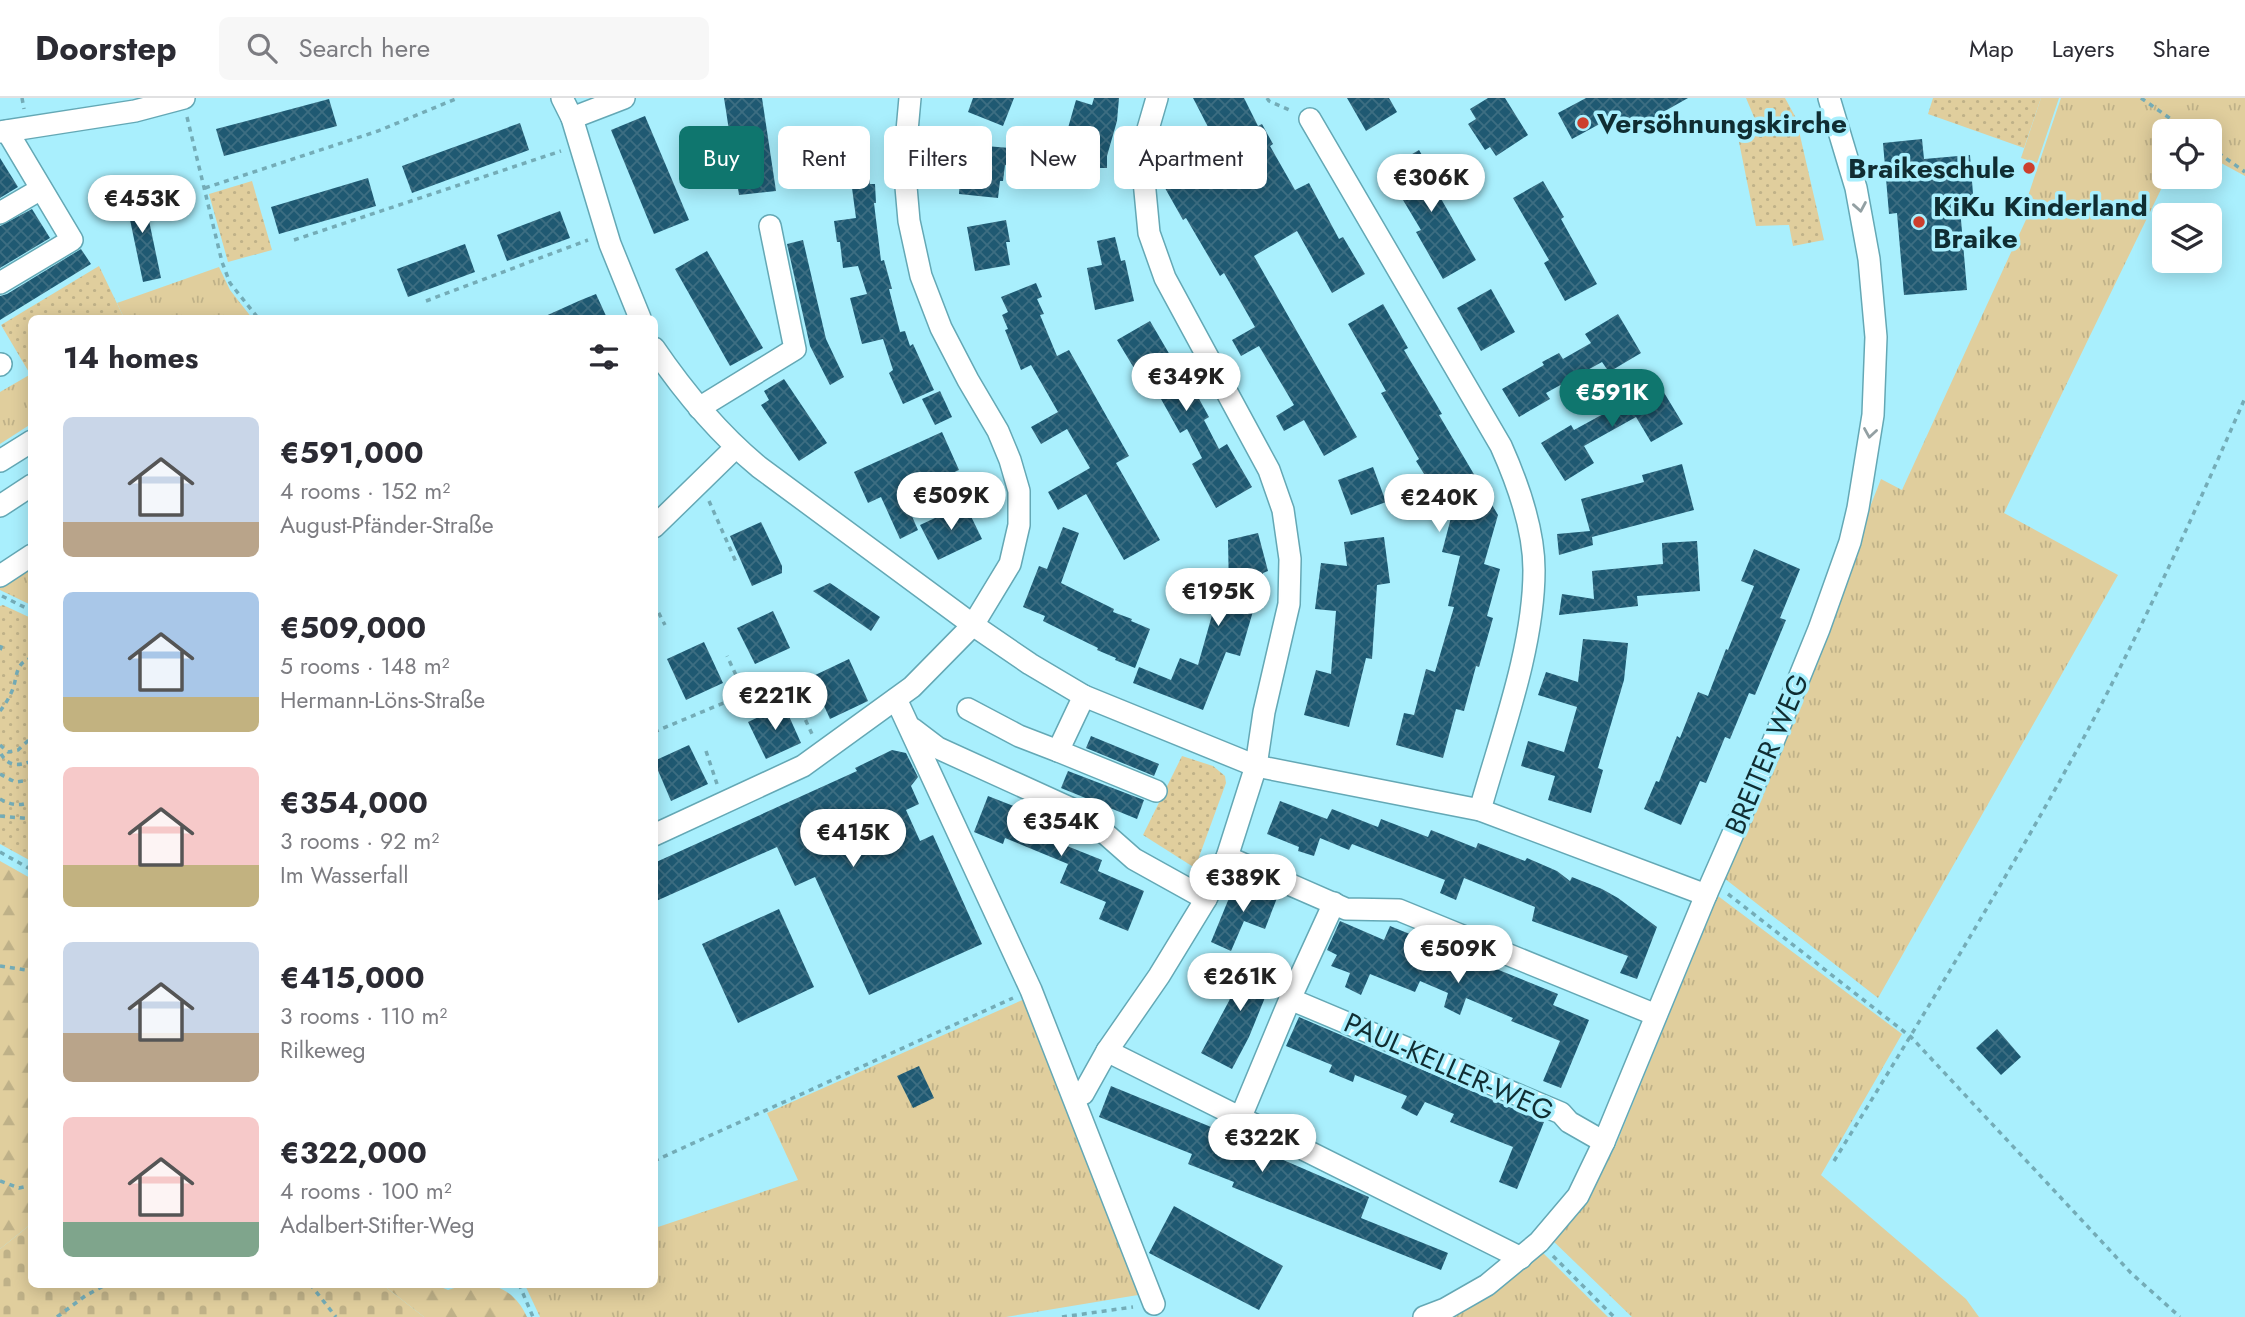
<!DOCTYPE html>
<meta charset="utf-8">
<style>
:root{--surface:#fff;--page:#f7f7f7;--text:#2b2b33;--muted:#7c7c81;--line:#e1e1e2;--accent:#0f766e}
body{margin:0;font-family:Jost,sans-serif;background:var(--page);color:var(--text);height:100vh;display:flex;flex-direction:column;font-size:26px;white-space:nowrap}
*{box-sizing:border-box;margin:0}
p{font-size:23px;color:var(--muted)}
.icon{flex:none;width:38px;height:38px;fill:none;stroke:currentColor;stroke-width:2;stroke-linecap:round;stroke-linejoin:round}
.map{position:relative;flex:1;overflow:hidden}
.sheet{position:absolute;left:28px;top:217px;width:630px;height:973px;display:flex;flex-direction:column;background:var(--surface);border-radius:10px;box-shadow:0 4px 18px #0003}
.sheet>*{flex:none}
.top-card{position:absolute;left:679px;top:28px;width:665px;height:63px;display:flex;gap:14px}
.buttons{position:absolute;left:2152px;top:21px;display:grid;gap:14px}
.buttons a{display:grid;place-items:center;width:70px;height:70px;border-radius:10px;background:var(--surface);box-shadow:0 4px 18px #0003;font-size:35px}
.price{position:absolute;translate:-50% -60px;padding:0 16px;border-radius:24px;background:#fff;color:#222;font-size:23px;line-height:46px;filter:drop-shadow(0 2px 4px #0008)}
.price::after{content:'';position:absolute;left:50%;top:42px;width:21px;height:16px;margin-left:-10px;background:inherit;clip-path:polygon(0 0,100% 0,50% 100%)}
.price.selected{background:var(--accent);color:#fff}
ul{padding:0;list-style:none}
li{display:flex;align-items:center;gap:21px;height:175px;padding:0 35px}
li span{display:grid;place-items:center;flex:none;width:196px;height:140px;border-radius:10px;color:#555}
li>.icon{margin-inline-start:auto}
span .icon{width:84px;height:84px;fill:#fffc;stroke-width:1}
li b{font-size:30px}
h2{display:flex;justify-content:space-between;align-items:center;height:84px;padding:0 35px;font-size:30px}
.chip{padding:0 24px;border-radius:10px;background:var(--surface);box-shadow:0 4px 18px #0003;font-size:24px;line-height:63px}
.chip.selected{background:var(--accent);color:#fff}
header{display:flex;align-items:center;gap:42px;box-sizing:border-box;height:98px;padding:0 35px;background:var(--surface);border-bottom:2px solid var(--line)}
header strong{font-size:33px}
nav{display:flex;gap:38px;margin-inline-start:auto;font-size:24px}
.search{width:490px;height:63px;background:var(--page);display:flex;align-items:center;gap:18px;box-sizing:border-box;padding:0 24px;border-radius:10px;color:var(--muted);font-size:26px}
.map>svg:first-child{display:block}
</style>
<header>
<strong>Doorstep</strong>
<div class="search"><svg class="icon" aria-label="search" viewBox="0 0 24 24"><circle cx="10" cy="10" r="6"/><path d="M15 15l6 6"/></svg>Search here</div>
<nav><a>Map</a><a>Layers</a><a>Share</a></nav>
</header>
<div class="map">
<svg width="2245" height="1219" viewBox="0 0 2245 1219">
<defs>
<pattern id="grass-tufts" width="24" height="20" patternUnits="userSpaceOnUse" patternTransform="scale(1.75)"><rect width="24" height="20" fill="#e0ce9d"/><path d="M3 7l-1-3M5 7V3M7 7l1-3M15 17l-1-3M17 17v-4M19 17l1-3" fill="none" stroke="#bfb188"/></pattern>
<pattern id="forest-firs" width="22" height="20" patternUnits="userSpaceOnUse" patternTransform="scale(1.75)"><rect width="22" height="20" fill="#e0ce9d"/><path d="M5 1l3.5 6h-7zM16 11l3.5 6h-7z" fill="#bfb188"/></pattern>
<pattern id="cemetery-stones" width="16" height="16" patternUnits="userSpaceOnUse" patternTransform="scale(1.75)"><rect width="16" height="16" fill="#e0ce9d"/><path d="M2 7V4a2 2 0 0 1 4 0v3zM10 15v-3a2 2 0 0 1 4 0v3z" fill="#bfb188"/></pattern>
<pattern id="park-dots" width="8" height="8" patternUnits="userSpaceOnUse" patternTransform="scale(1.75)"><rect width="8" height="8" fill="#e0ce9d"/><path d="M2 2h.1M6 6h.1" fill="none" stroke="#bfb188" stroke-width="1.8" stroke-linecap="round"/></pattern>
<pattern id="building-cross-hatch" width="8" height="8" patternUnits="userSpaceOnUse" patternTransform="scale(1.75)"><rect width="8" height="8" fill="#1f5972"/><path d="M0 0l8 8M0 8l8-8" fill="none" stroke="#3d6e82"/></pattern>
</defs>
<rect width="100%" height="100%" fill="#a9effd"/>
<!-- grass -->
<g fill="url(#grass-tufts)">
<polygon points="2061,0 2245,0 2245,78 2210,59 2210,33 2165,33 2165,79 2167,79 2004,415 2118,477 1878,900 1724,780 1881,381 1902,392 2035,102 2028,98"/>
<polygon points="219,169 230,192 252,220 124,220 117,205"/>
<polygon points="31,276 31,326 0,346 0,294"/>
<polygon points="31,471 31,507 0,492 0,490"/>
<polygon points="1718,798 1902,936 1821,1077 1966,1201 1979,1219 1632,1219 1551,1141 1585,1103 1615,1049"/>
<polygon points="1027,900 1144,1196 1006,1219 540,1219 525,1187 654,1186 655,1130 798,1082 767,1015"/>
<polygon points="1543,1155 1608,1219 1442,1219 1506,1186"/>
</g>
<!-- forest -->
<g fill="url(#forest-firs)">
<polygon points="0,763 32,781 31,1126 0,1151"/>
<path d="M383,1187h53l12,5c33,-11 63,-8 79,27h-103z"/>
</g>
<!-- cemetery -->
<polygon fill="url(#cemetery-stones)" points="31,1126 32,1186 383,1187 424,1219 0,1219 0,1151"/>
<!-- park -->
<g fill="url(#park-dots)">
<polygon points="1746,0 1785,0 1796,20 1824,142 1793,148 1789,127 1756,128 1739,44 1754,19"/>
<polygon points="1933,0 2041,0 2024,50 1928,16"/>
<polygon points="252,83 272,152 228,164 209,96"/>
<polygon points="99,168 124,220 32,220 30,276 1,227"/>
<polygon points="3,507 31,520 31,763 0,746 0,508"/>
<polygon points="1182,658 1213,668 1225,678 1226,685 1195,770 1143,737"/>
</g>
<!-- pitch -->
<polygon fill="#e0ce9d" points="2041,0 2059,0 2037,65 2021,60"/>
<!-- building -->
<g fill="url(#building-cross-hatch)">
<polygon points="724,0 762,0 776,93 739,97"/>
<polygon points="973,0 1014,0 1003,28 968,14"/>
<polygon points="1094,0 1119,0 1117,23 1107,58 1107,70 1088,70 1087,51 1064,44 1076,2 1092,7"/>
<polygon points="1193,0 1244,0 1258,28 1262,26 1273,46 1270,48 1295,92 1309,85 1339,141 1343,139 1365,176 1332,195 1297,133 1254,158 1357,339 1324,358 1304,322 1284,333 1276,318 1294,307 1259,248 1241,258 1232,242 1255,229 1224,175 1220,178 1186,120 1183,122 1161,83 1219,50"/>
<polygon points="1347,0 1389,0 1397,14 1366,33"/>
<polygon points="1488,0 1505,0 1528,37 1496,58 1490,49 1485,52 1468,26 1476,21 1470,11"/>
<polygon points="1586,0 1688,0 1628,34 1618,16 1572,41 1558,15"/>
<polygon points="329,1 337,28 224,58 216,31"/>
<polygon points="645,18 689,122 654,136 611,32"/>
<polygon points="520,25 529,52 412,95 402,68"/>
<polygon points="1922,41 1924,61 1970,57 1974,109 1960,110 1967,192 1904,197 1897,115 1889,116 1883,45"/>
<polygon points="868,43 870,86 875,86 876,105 874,105 881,163 884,162 892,191 889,191 900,234 905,233 910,248 913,246 934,292 903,306 889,275 893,272 883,241 862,246 850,200 867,196 858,168 843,170 840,144 837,144 834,123 856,120 852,90 833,90 831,44"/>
<polygon points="973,47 1010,50 1008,68 1005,67 1003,83 1000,83 998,100 959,96 960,80 965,80 966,64 972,64"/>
<polygon points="1419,52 1441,89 1436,92 1476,162 1443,181 1416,134 1421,132 1385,72"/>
<polygon points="0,60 18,89 0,100"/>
<polygon points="368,80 376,108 279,136 271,109"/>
<polygon points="1543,83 1564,119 1561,121 1597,186 1565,203 1544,165 1549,162 1513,100"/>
<polygon points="142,89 161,180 143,184 124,93"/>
<polygon points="32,111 50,140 0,170 0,128"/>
<polygon points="560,113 570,140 507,163 497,137"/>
<polygon points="1006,122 1010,144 1006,144 1010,167 975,173 967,129"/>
<polygon points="1115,139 1121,163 1125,162 1134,203 1095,212 1087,170 1102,167 1097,143"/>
<polygon points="803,142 826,241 844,279 830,287 810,248 787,146"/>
<polygon points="465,146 475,174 408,199 397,171"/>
<polygon points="81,151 91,166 0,222 0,198 7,196"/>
<polygon points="707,153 763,250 730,268 675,171"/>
<polygon points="1036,185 1042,199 1037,201 1044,216 1040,217 1057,258 1069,252 1129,358 1116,365 1160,442 1124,462 1086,396 1058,412 1048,394 1090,370 1067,331 1041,346 1031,329 1058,314 1031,267 1021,272 1005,232 1008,231 1002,217 1008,214 1001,199"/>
<polygon points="1491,191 1515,234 1481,253 1457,210"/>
<polygon points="596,196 607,220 541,220 581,202"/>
<polygon points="1383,206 1408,250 1404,252 1442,316 1439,317 1498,417 1484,466 1500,471 1487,518 1493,520 1479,569 1476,568 1464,613 1456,611 1443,660 1396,647 1404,615 1414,617 1426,571 1435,574 1454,509 1448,508 1460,458 1442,454 1459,389 1439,400 1416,363 1419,361 1381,295 1386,293 1348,226"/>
<polygon points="1618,216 1641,255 1609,274 1602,264 1546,295 1550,301 1519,319 1502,291 1544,267 1542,264 1559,255 1563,261 1591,245 1585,236"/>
<polygon points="1150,223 1184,281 1187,279 1209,319 1204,322 1219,351 1227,346 1252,389 1216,410 1192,366 1202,360 1187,331 1180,335 1147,276 1140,280 1117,242"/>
<polygon points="784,281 827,345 799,363 761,307 769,302 764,293"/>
<polygon points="1657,283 1683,326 1651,344 1636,319 1584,348 1594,365 1565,383 1541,345 1571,327 1574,332 1627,303 1626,301"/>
<polygon points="940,293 952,319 935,327 922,301"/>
<polygon points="942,334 959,372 903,398 918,432 900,441 881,399 868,405 854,374"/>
<polygon points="1682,366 1694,412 1592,439 1593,447 1559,457 1557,436 1590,433 1581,401 1644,384 1642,377"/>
<polygon points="1373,369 1386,404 1351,417 1338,382"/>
<polygon points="965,406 982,441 938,462 920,427"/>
<polygon points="761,424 782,468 782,475 752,488 730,438"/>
<polygon points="1063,429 1079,435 1061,485 1114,511 1113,514 1132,521 1131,523 1150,531 1135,570 1115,562 1116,560 1097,552 1098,550 1043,523 1045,518 1023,509 1039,468 1047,471"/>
<polygon points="1258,435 1268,473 1263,475 1263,497 1258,496 1240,558 1226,554 1203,612 1133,585 1139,569 1171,582 1180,560 1198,567 1214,510 1223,512 1229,494 1228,442"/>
<polygon points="1384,439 1390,485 1377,487 1372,561 1366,560 1349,629 1304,617 1316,572 1331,576 1336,513 1315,511 1321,465 1347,468 1344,444"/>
<polygon points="1697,443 1700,493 1637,498 1638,508 1559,517 1562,496 1594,501 1592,473 1663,466 1662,445"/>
<polygon points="1754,451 1800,471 1780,520 1786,522 1755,597 1749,595 1730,641 1725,639 1706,685 1700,683 1681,727 1644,711 1656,683 1659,684 1677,638 1680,640 1698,594 1708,598 1726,551 1728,552 1754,488 1741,483"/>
<polygon points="830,485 880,519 871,533 813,493"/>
<polygon points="773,513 790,550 755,566 737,530"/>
<polygon points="1583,541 1628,545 1624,582 1598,670 1603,672 1591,715 1548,702 1555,678 1521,668 1528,643 1564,654 1577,609 1538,597 1546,574 1578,584"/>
<polygon points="704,544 723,585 686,602 667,561"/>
<polygon points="849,561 868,603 830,621 811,579"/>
<polygon points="784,607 801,645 766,661 748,624"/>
<polygon points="1091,638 1159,666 1154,678 1086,650"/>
<polygon points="689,647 708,686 671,703 654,663"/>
<polygon points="892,652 906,655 918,679 911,688 919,706 906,712 920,743 933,737 982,846 869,897 815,779 795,788 777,749 654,804 654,765 857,673 855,670"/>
<polygon points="1068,673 1144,702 1137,721 1061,690"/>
<polygon points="988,698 1064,728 1057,744 1102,762 1098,773 1144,793 1128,833 1099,821 1106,804 1060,785 1068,766 1005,740 1003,746 974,734"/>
<polygon points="1280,703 1327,721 1332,711 1378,729 1381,721 1428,739 1431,732 1476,750 1478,745 1525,763 1527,760 1557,773 1570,783 1572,779 1602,791 1618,800 1657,829 1637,881 1620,875 1628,858 1532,823 1535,809 1464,780 1456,802 1440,795 1445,782 1352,746 1349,752 1320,740 1314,758 1298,753 1299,749 1267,736"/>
<polygon points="1236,783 1277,800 1265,831 1244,823 1231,853 1211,844"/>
<polygon points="779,811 814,889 738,925 702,846"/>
<polygon points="1340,823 1384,842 1390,828 1558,896 1553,907 1589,922 1561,990 1543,983 1560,943 1511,923 1513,920 1466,900 1460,917 1444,909 1448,895 1420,883 1415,894 1370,876 1361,897 1345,889 1350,875 1331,868 1337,857 1327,852"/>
<polygon points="1247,858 1277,870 1249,939 1232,971 1201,955 1229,903"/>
<polygon points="1299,919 1544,1024 1517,1091 1499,1084 1513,1049 1450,1024 1454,1016 1425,1004 1417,1018 1401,1010 1407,998 1355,977 1353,984 1329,974 1332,967 1286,948"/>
<polygon points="1997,931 2021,959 2001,977 1976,950"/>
<polygon points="919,968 934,1000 913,1010 897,978"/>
<polygon points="1111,988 1233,1038 1232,1040 1369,1099 1361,1120 1448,1155 1441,1172 1232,1089 1234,1084 1188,1066 1192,1056 1099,1019"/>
<polygon points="1174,1108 1283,1168 1259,1212 1149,1155"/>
</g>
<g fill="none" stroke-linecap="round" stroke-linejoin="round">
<defs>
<g id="minor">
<polyline points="562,0 572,20 610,146 640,220"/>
<polyline points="572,20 624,0"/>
<path d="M1310,21l191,327c17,38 33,82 33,124 0,78 -33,165 -54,240"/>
<polyline points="0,34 135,13 184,0"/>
<polyline points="0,115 41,91"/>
<polyline points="0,185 72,142 7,33"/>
<path d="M654,250c30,44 64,85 105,119l214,158 57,39 54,32 172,70 224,44 226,85"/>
<polyline points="0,267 1,266"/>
<polyline points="699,310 795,251 770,128"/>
<polyline points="0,363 32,343"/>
<polyline points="0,408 32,387"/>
<polyline points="654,429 735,350"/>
<polyline points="0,478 32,457"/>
<polyline points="1084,598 1058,653 1156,693"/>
<polyline points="896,601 1031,892 1154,1206"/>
<polyline points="968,611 1019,638 1058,653"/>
<polyline points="913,631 938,650 1083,716 1134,761 1206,801"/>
<polyline points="654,737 803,668 912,589 973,527 1010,466 1019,427 1019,393 1010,362 998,333 968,282 941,230 921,178 909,123 904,66 910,0"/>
<polyline points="1227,759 1346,811 1399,812 1656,917"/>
<polyline points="1290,901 1561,1015 1569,1024 1604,1044"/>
<polyline points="1107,953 1521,1160"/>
<polyline points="1083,996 1107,953 1159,878 1206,801 1227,759 1256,668 1264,614 1289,506 1290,461 1283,412 1269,372 1165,180 1149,135 1143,72 1148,31 1157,0"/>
<polyline points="1240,1021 1290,901 1334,805"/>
<polyline points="1424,1219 1445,1211 1487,1187 1539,1144 1578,1098 1604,1044 1706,797 1771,649 1819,531 1850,444 1858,410 1873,317 1876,239 1869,161 1856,90 1829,0"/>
</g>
</defs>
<!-- minor casing -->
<use href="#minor" stroke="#64a8b5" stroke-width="24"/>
<!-- path -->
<g stroke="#74acb7" stroke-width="3.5" stroke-dasharray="5 5" stroke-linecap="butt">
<polyline points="22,0 24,11"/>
<polyline points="1267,0 1269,3 1292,13"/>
<polyline points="2141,0 2188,33"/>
<polyline points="187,19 222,164 230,185 258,220"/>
<polyline points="2210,49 2245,74"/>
<polyline points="205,90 378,33 458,0"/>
<polyline points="294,142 561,53"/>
<polyline points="426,203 588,142"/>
<polyline points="709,403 736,464"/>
<polyline points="2,498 32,513"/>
<polyline points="654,506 665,527"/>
<polyline points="0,552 2,547"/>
<polyline points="797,604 813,638"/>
<path d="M0,613c5,-6 9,-13 12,-20 6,-14 2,-28 20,-33"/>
<polyline points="654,634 745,596 727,558"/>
<polyline points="0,647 8,654 18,652 32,639"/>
<polyline points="706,653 717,686"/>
<path d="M1,656c8,13 17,12 31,7"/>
<polyline points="0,676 15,684 32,682"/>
<path d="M0,701c11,6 20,8 32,2"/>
<polyline points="0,718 32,721"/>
<polyline points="0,754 32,772"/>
<polyline points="1728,796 1911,939 2131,1175 2180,1219"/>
<polyline points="0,868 32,873"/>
<polyline points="654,1063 1013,900"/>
<path d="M1834,1063c88,-143 175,-286 255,-433 57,-108 107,-218 156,-330"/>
<polyline points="0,1083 19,1090 32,1087"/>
<polyline points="1553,1158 1614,1219"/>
<polyline points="310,1186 336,1219"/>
<polyline points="519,1186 533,1219"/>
<polyline points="57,1219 85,1198 107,1186"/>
<polyline points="1062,1219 1133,1209"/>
</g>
<!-- minor -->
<use href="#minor" stroke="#fff" stroke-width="21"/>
</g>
<!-- one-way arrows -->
<defs><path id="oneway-chevron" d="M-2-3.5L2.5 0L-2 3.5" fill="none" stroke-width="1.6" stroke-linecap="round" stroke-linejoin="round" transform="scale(1.75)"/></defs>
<g stroke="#93a0a3">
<use href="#oneway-chevron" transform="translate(1860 109) rotate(80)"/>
<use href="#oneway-chevron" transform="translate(1870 335) rotate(99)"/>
</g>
<!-- markers -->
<g fill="#cc3f2d" stroke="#a9effd" stroke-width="2.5">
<circle cx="1583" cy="25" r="7"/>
<circle cx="2029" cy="70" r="7"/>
<circle cx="1919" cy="124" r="7"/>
</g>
<g text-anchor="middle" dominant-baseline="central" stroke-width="7" stroke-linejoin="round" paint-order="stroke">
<!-- poi labels -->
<g font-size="28" font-weight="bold" fill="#102d32" stroke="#a9effd" text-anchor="start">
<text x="1597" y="25">Versöhnungskirche</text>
<text x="2015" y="70" text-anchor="end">Braikeschule</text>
<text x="1933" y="108">KiKu Kinderland<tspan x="1933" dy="32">Braike</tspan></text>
</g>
<!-- street labels -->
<g font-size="28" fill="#102d32" stroke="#a9effd">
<text transform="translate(1767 656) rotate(-67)">BREITER WEG</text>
<text transform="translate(1449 969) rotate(24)">PAUL-KELLER-WEG</text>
</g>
</g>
</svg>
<div class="buttons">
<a><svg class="icon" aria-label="locate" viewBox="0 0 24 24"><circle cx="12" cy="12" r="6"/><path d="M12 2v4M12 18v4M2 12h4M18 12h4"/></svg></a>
<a><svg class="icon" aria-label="layers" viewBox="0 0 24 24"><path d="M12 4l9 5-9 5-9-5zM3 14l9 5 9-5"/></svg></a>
</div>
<b class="price" style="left:1431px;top:116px">€306K</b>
<b class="price" style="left:142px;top:137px">€453K</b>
<b class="price" style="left:1186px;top:315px">€349K</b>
<b class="price selected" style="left:1612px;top:331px">€591K</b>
<b class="price" style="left:951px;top:434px">€509K</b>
<b class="price" style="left:1439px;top:436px">€240K</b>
<b class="price" style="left:1218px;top:530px">€195K</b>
<b class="price" style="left:775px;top:634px">€221K</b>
<b class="price" style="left:1061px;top:760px">€354K</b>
<b class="price" style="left:853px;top:771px">€415K</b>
<b class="price" style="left:1243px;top:816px">€389K</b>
<b class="price" style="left:1458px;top:887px">€509K</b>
<b class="price" style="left:1240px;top:915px">€261K</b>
<b class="price" style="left:1262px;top:1076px">€322K</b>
<div class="top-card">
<a class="chip selected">Buy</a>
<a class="chip">Rent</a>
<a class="chip">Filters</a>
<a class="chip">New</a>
<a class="chip">Apartment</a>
</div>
<section class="sheet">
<h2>14 homes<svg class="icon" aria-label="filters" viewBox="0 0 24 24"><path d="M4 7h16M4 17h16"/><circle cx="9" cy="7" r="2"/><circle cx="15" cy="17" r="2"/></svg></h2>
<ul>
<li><span style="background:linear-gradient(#c9d6e8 75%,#b9a48a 0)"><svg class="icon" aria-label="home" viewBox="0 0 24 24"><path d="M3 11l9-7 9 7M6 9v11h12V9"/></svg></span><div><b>€591,000</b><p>4 rooms · 152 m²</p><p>August-Pfänder-Straße</p></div></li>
<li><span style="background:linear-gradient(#a9c7e8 75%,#c2b280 0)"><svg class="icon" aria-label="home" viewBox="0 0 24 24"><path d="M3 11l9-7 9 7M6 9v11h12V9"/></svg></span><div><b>€509,000</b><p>5 rooms · 148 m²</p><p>Hermann-Löns-Straße</p></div></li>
<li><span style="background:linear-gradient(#f6c9c9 70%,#c2b280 0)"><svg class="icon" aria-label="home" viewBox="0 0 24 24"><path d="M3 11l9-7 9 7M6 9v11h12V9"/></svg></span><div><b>€354,000</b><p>3 rooms · 92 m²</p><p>Im Wasserfall</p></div></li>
<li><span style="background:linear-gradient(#c9d6e8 65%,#b9a48a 0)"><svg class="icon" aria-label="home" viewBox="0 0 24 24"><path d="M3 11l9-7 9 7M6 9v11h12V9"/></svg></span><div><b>€415,000</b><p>3 rooms · 110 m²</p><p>Rilkeweg</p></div></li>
<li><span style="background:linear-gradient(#f6c9c9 75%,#7fa58c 0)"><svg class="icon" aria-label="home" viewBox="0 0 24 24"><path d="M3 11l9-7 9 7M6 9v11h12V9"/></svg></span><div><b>€322,000</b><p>4 rooms · 100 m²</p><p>Adalbert-Stifter-Weg</p></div></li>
</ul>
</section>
</div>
